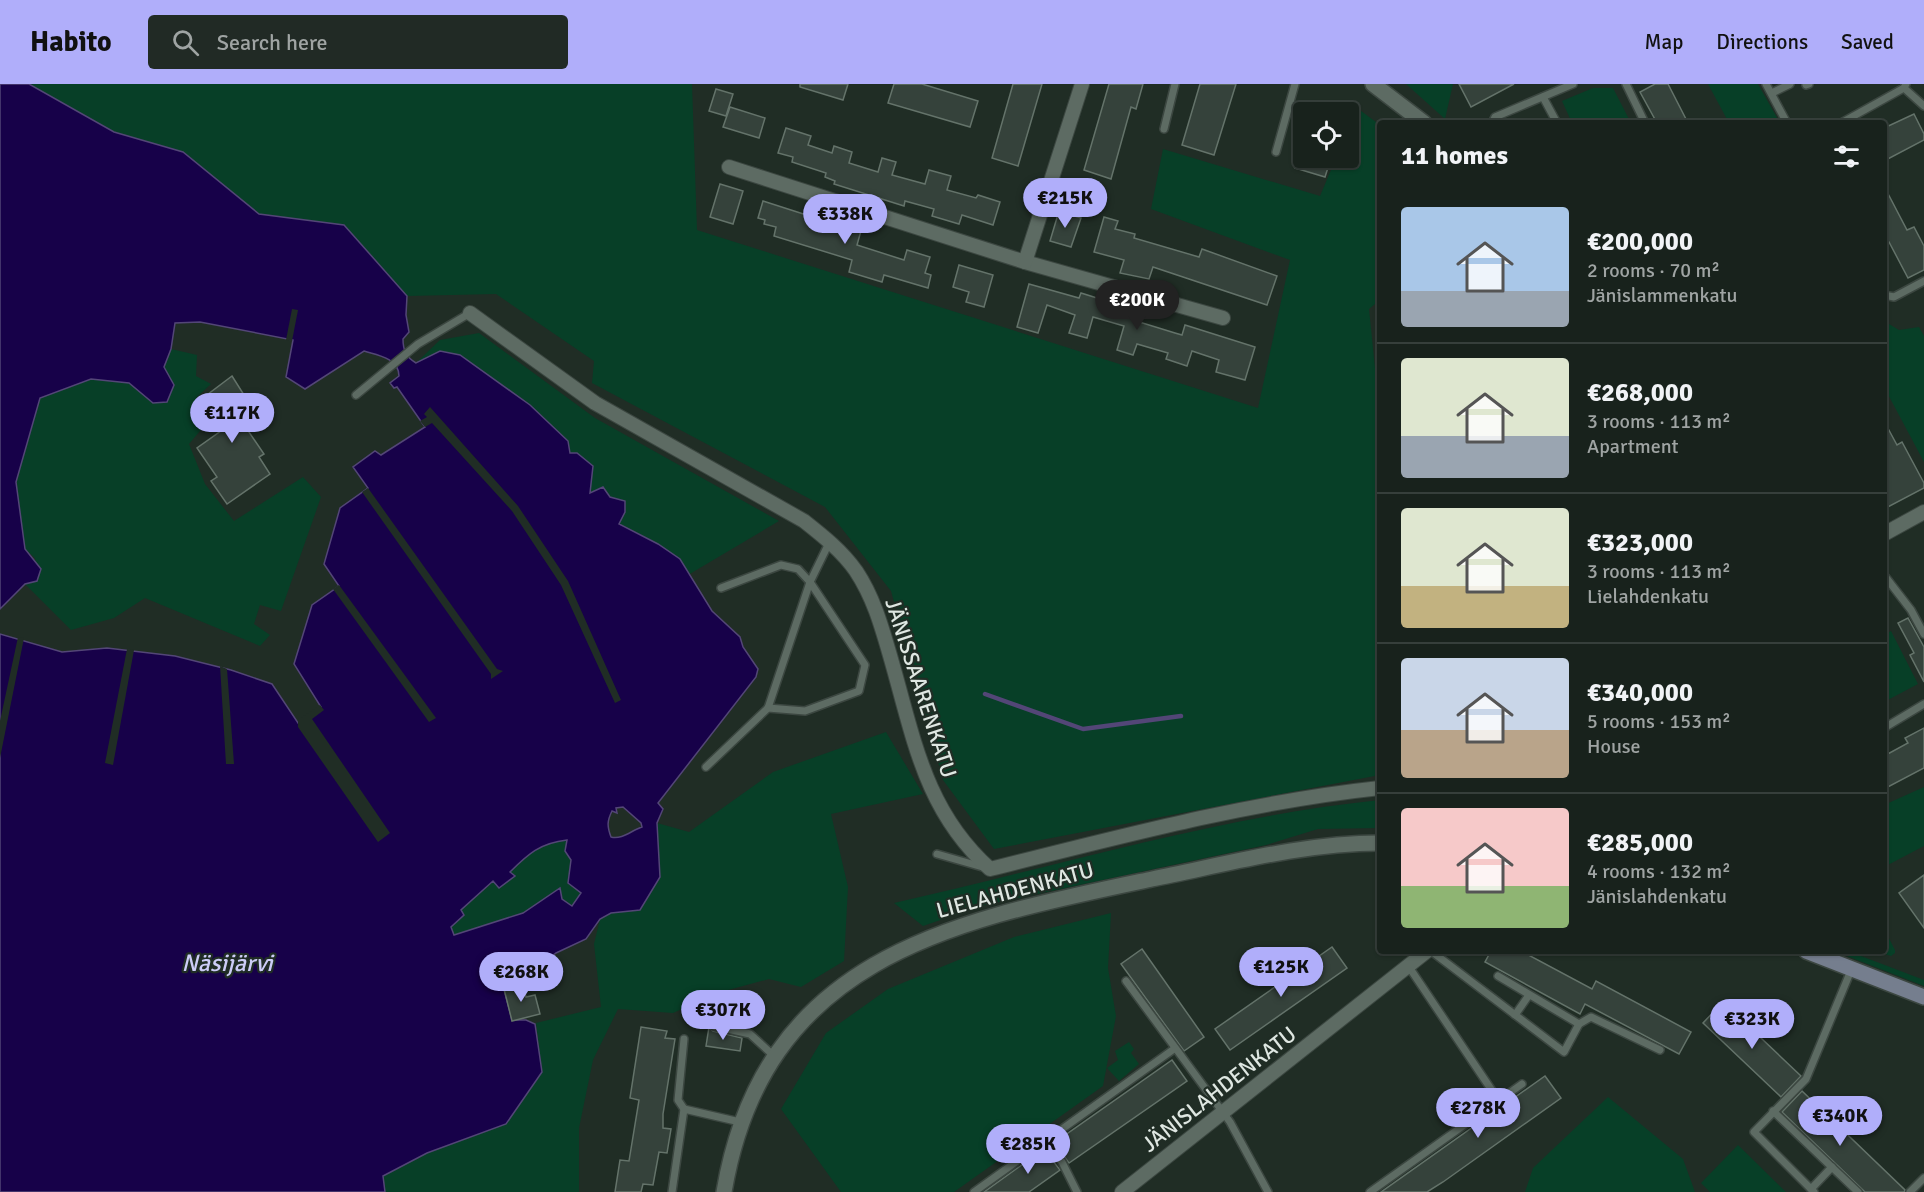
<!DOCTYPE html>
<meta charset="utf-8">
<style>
:root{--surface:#18221c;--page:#212a25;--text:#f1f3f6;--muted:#9fa4a3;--line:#363f3b;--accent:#b0aefa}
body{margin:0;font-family:Signika,sans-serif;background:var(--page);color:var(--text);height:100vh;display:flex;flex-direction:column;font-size:22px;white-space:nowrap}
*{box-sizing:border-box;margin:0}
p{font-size:20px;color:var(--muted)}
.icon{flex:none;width:33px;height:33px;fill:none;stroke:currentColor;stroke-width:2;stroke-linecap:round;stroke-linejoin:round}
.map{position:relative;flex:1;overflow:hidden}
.sheet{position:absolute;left:1377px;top:36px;width:510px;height:834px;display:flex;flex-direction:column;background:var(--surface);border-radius:6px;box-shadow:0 2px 4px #0004,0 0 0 2px var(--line)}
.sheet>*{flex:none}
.controls{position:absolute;left:1293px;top:18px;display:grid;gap:12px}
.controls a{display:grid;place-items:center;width:66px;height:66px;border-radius:6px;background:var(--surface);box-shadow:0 2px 4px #0004,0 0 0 2px var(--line);font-size:30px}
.price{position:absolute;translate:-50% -51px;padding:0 14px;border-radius:21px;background:var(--accent);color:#111;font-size:20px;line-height:39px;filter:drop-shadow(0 2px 3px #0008)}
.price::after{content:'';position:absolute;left:50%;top:36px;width:18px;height:14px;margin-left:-9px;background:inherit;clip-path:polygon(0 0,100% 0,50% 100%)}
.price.on{background:#222;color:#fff}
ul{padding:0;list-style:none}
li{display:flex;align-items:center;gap:18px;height:150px;padding:0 24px}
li+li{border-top:2px solid var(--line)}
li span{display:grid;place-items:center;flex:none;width:168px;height:120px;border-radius:6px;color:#555}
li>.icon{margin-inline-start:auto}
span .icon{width:72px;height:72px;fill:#fffc;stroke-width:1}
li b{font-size:26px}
h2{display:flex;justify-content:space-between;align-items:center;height:72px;padding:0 24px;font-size:26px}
header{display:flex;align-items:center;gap:36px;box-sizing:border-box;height:84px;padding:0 30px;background:var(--accent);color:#111}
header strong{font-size:28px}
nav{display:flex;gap:33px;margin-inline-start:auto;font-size:21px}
.search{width:420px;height:54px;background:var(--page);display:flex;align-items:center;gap:15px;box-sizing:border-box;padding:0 21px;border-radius:6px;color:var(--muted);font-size:22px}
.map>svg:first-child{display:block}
</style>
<header>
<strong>Habito</strong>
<div class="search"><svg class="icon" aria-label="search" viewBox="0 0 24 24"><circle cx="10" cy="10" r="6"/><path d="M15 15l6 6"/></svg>Search here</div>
<nav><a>Map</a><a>Directions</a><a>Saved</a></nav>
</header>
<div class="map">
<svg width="1924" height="1108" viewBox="0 0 1924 1108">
<rect width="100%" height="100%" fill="#202d25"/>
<!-- green -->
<g fill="#073f27">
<polygon points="29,0 692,0 697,146 1258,324 1290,176 1151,125 1163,65 1320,112 1336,74 1348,74 1349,45 1357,24 1380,41 1380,216 1369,225 1380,333 1380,691 994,765 943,696 891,507 825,423 592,299 594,277 496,210 407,212 344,141 259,130 183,68 114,48"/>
<polygon points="1406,0 1453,0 1445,35"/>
<polygon points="1708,0 1758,0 1780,39 1729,39"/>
<polygon points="1593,4 1613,4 1631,39 1572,39 1562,17"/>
<polygon points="1884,237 1899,246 1919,243 1924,252 1924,378 1884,303"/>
<path d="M479,249l116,85 184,103 -91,54c-14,-27 -42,-37 -69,-51l6,-12 -35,-18 -20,-41 -130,-102 -24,12 24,-23z"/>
<polygon points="171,265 197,271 196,292 211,300 196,314 211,334 189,360 205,400 234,437 303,393 321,413 281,527 260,521 254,540 270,551 260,562 145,514 114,534 71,546 25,500 37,497 35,474 25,465 16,398 40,314 91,295 129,299 153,319 174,301 164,283"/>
<polygon points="1891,547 1918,600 1884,618 1884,551"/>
<polygon points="886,648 923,710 831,730 848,803 844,877 801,903 769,895 721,908 673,929 618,925 593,976 579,1044 579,1108 385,1108 382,1092 427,1069 542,988 536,939 601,923 594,860 600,835 611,829 640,826 660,794 657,739 689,748 773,688"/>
<polygon points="1924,703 1924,762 1884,783 1884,721"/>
<path d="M1380,716v28l-62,1 -52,16 -285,61 -58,20 -29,-23c162,-36 320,-86 486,-103z"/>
<path d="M567,755l5,21 -4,23 13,10 -9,13 -10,-7 -2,-11 -37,25 -69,22 -3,-8 12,-12 -2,-5 33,-29 20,-5 -5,-3c19,-19 31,-30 58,-34z"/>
<polygon points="1111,829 1108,884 1116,932 1103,1002 954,1108 841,1108 781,1025 826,949 888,905 1014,853"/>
<polygon points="1884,845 1895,866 1895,869 1891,872 1876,867 1884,867"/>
<polygon points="1834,867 1848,867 1924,896 1924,902"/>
<polygon points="1129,958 1134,965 1131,969 1139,980 1119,997 1107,984 1118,976 1115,967"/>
<polygon points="1608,1013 1683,1075 1695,1108 1525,1108 1533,1084"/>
<polygon points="1738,1061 1786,1108 1710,1108 1701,1099"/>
</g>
<!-- water -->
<path fill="#170149" stroke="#534677" stroke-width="1.5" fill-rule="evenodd" d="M0,0h29l85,48 69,20 76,62 85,11 63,71 -1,19 3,17 -6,7c0,11 3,18 13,24l24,-12 20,4 70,50 38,36 2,12h7l16,13 -3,27 13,-6 7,10 15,4v11l-6,12 39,20 22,15 32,52 28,26 3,10 15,22 -2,8 -98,126 5,6 -6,14 3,54 -20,33 -29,3 -11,6 -14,20 -30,14 -19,15 -13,3 -16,8 -4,10 8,31h14l9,4 7,48 -36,52 -79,29 -44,23 2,16h-385v-558l62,18 45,-4 68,8 56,14 41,14 26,39 23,-16 -27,-43 18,-59 27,-19 -15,-22 16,-56 28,-20 -15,-21 22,-16 6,4 44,-28 -28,-40 -3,1 -4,-5 9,-7c0,-18 -22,-21 -35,-25l-59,38 -19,-12 7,-37 -93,-18 -25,1 -4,26 -7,18 10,18 -7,17 -14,1 -24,-20 -38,-4 -51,19 -24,84 9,67 16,20 -4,12 -12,3 -25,25zM623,723l18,16 1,4c-10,3 -20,13 -31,10 -4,-11 -4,-16 1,-26l5,2 -1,-5zM567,756l-2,11 6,9 -3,23 13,10 -9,13 -10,-7 -2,-11 -37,25 -69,22 -3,-8 13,-12 -3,-5 32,-29 6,7 16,-12 -5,-4c18,-18 30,-29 57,-32z"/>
<!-- pier -->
<g fill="#202d25">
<polygon points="292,225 298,226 292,257 286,256"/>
<polygon points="430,323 518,422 568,497 621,616 615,619 561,501 512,427 432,339 425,343 420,337 427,333 424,330"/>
<polygon points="368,404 497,585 503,587 491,595 491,590 362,408"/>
<polygon points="339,501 436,634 429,638 333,505"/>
<polygon points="18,553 24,554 0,674 0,637"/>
<polygon points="127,565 134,566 113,681 105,679"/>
<polygon points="220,582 227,585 234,680 226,680"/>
<polygon points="320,621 324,626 312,635 390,749 378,758 298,643 298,636"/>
</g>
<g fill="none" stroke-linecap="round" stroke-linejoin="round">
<!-- stream -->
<polyline stroke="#534677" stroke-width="4.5" points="985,610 1083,645 1181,632"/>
</g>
<!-- building -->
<g fill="#35423b" stroke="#64736a" stroke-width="1.5">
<polygon points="800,0 848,0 843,16 800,3"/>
<polygon points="894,0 922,0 978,17 970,43 888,19"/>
<polygon points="1013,0 1042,0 1018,82 992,74"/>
<polygon points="1109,0 1143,0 1136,25 1131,23 1111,95 1084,86"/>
<polygon points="1200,0 1236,0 1214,71 1182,61"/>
<polygon points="1459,0 1514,0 1471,23"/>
<polygon points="1655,0 1668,0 1688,39 1657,39 1640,8"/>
<polygon points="716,5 733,10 726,32 709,27"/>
<polygon points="730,23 765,34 759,54 723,43"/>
<polygon points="1914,30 1924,50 1924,56 1884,77 1884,44"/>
<polygon points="786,44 811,52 808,61 832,69 834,62 852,68 849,79 878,88 882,74 896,78 892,91 925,100 929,86 951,92 947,106 976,114 978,111 1000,118 993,141 962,131 959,140 932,132 934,125 905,117 904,122 834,100 835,97 825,93 826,89 792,78 793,73 778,69"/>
<polygon points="1298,74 1331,74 1325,93 1295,84"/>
<polygon points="720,100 743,107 733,140 710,133"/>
<polygon points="1884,102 1907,146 1914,143 1924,162 1924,186 1908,194 1889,158 1884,161"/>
<polygon points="763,117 847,144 850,131 864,136 857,161 904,176 907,166 930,173 925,189 931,191 928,204 884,191 882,198 849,188 852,176 774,152 776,143 764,140 765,136 758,134"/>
<polygon points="1059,127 1081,134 1071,163 1050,157"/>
<polygon points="1104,133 1118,137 1115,145 1135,150 1134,154 1199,173 1202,165 1277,192 1267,221 1153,183 1149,195 1120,189 1124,176 1094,168"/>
<polygon points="959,181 993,191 984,223 966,218 969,208 953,203"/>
<polygon points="1029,200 1079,214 1081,209 1116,220 1115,223 1138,230 1136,237 1175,249 1182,251 1185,241 1255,263 1245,296 1216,288 1219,276 1192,267 1187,282 1166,275 1168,269 1137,260 1133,271 1117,266 1124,242 1093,233 1087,254 1069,249 1075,231 1047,221 1038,249 1017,243"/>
<polygon points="232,292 251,322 238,332 264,370 259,373 270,390 227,420 211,397 217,393 197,364 225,344 203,314"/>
<polygon points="1884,337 1897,361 1902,358 1924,399 1924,404 1884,425"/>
<polygon points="1908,534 1924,563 1924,598 1910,571 1914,569 1898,539"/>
<polygon points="1924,644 1924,684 1884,705 1884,672 1908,659 1905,654"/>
<polygon points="1924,791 1924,844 1899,809"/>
<polygon points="1332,863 1347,884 1230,966 1215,945"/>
<polygon points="1142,865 1204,953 1184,967 1121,880"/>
<polygon points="1491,867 1521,867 1592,905 1596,897 1691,948 1679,970 1585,920 1580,930 1485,878"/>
<polygon points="523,900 526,913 535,911 540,930 512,937 504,905"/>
<polygon points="1723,918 1801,992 1781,1013 1703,939"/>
<polygon points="712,923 746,928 744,943 715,936 709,939"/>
<polygon points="641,943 667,947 665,954 675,955 663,1030 663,1044 671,1045 667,1069 659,1068 653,1101 643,1100 641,1108 615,1108 620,1076 629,1077 639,1016 630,1014"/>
<polygon points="709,943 713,947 742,954 740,967 706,962"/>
<polygon points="1172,976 1187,997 1069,1079 1054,1059"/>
<polygon points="1545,992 1561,1014 1443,1098 1427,1108 1381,1108"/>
<polygon points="1802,1007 1905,1106 1904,1108 1865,1108 1782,1028"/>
<polygon points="1044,1065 1060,1086 1029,1108 984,1108"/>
</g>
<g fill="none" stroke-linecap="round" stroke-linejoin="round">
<defs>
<g id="service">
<polyline points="1626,0 1645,39"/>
<polyline points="1766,0 1787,39"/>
<polyline points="1806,1 1809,0"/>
<polyline points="1904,4 1924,22"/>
<polyline points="1772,9 1790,0"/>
<polyline points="1543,13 1557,39"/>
<polyline points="1492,39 1495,33 1573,0"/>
<polyline points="1841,39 1904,4 1906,0"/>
<polyline points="1164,45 1175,0"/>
<polyline points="1276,68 1295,0"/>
<polyline points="1884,211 1894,213 1924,197"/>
<polyline points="356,311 418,260 470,229"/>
<polyline points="1884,491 1911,526 1924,550"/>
<polyline points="721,504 781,481 798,485 810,498 865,581 859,607 805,627 768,624"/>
<polyline points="1884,644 1924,620"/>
<polyline points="706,683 768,624 810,498 830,457"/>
<polyline points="937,770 986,784"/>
<polyline points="1431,867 1564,968 1579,940 1591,933 1660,966"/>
<polyline points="1409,883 1499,1017"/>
<polyline points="1498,892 1579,940"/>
<polyline points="1126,897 1230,1038 1268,1108"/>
<polyline points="1515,931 1529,911"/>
<polyline points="714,942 750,950 774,972"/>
<polyline points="684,1025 678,1016 684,955"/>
<polyline points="1773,1027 1858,1108"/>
<polyline points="1045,1057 1062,1078 1077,1108"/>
<polyline points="1811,1105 1832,1083"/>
<polyline points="672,1108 684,1025 740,1038"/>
<polyline points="974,1108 1174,965"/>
<polyline points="1370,1108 1522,1000"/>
<polyline points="1814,1108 1754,1048 1806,995 1852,884"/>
<polyline points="1910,1108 1924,1094"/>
</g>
<g id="minor">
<polyline points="729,83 1025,178 1223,234"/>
<polyline points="1025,178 1082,0"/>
<path d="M470,229l125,90 209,118c19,15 38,30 52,50 18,27 26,57 35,88 23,80 34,152 99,210 129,-32 258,-67 390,-81"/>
<polyline points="1884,450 1924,428"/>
<polyline points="1122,1108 1427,867"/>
</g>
<g id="tertiary">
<polyline points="1373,0 1424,39"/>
<path d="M724,1108c40,-236 228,-271 428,-313 75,-15 151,-36 228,-36"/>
</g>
<polyline id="secondary" points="1806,867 1924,913"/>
</defs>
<!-- service casing -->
<use href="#service" stroke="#3c4741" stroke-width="10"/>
<!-- minor casing -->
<use href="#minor" stroke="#3c4741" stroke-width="16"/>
<!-- tertiary casing -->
<use href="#tertiary" stroke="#3c4741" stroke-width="18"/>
<!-- secondary casing -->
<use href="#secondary" stroke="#3c4741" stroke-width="18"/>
<!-- service -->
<use href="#service" stroke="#5d6b63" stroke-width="7"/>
<!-- minor -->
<use href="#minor" stroke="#5d6b63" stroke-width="14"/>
<!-- tertiary -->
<use href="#tertiary" stroke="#5d6b63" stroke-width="15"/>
<!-- secondary -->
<use href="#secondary" stroke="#757e8e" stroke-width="15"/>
</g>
<g text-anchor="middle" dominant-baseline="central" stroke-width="4.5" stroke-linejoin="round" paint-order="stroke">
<!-- street labels -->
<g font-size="22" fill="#dfe7e2" stroke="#202d25">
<text transform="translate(921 604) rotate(72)">JÄNISSAARENKATU</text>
<text transform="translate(1015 806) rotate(-15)">LIELAHDENKATU</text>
<text transform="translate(1219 1005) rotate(-38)">JÄNISLAHDENKATU</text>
</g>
<!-- water labels -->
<g font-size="24" font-style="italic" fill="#ccccf7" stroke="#202d25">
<text x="227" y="879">Näsijärvi</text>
</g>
</g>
</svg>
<div class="controls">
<a><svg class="icon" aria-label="locate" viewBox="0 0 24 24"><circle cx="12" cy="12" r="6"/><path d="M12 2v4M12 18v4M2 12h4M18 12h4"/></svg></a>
</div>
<b class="price" style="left:1065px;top:145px">€215K</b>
<b class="price" style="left:845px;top:161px">€338K</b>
<b class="price on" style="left:1137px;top:247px">€200K</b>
<b class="price" style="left:232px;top:360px">€117K</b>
<b class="price" style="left:1281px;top:914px">€125K</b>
<b class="price" style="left:521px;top:919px">€268K</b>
<b class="price" style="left:723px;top:957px">€307K</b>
<b class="price" style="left:1752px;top:966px">€323K</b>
<b class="price" style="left:1478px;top:1055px">€278K</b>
<b class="price" style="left:1840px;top:1063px">€340K</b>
<b class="price" style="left:1028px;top:1091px">€285K</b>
<section class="sheet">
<h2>11 homes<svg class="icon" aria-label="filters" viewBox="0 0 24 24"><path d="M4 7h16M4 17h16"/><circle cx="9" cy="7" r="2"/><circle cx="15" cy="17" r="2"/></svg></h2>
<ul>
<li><span style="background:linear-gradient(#a9c7e8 70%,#9aa5b1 0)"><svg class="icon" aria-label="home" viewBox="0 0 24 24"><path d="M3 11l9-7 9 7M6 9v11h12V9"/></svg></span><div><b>€200,000</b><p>2 rooms · 70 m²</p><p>Jänislammenkatu</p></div></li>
<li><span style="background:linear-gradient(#dfe7d0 65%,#9aa5b1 0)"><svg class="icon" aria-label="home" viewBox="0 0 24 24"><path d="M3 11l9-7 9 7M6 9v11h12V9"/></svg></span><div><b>€268,000</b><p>3 rooms · 113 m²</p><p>Apartment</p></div></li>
<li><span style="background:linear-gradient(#dfe7d0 65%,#c2b280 0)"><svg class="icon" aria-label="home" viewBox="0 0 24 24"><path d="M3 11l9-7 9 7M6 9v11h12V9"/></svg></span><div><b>€323,000</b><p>3 rooms · 113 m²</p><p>Lielahdenkatu</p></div></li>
<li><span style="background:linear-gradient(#c9d6e8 60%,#b9a48a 0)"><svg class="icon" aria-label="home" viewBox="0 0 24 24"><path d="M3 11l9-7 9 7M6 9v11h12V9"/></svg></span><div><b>€340,000</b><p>5 rooms · 153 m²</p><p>House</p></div></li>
<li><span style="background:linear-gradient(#f6c9c9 65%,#8fb573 0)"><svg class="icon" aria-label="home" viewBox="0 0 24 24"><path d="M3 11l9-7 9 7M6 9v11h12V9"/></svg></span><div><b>€285,000</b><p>4 rooms · 132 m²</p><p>Jänislahdenkatu</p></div></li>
</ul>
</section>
</div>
